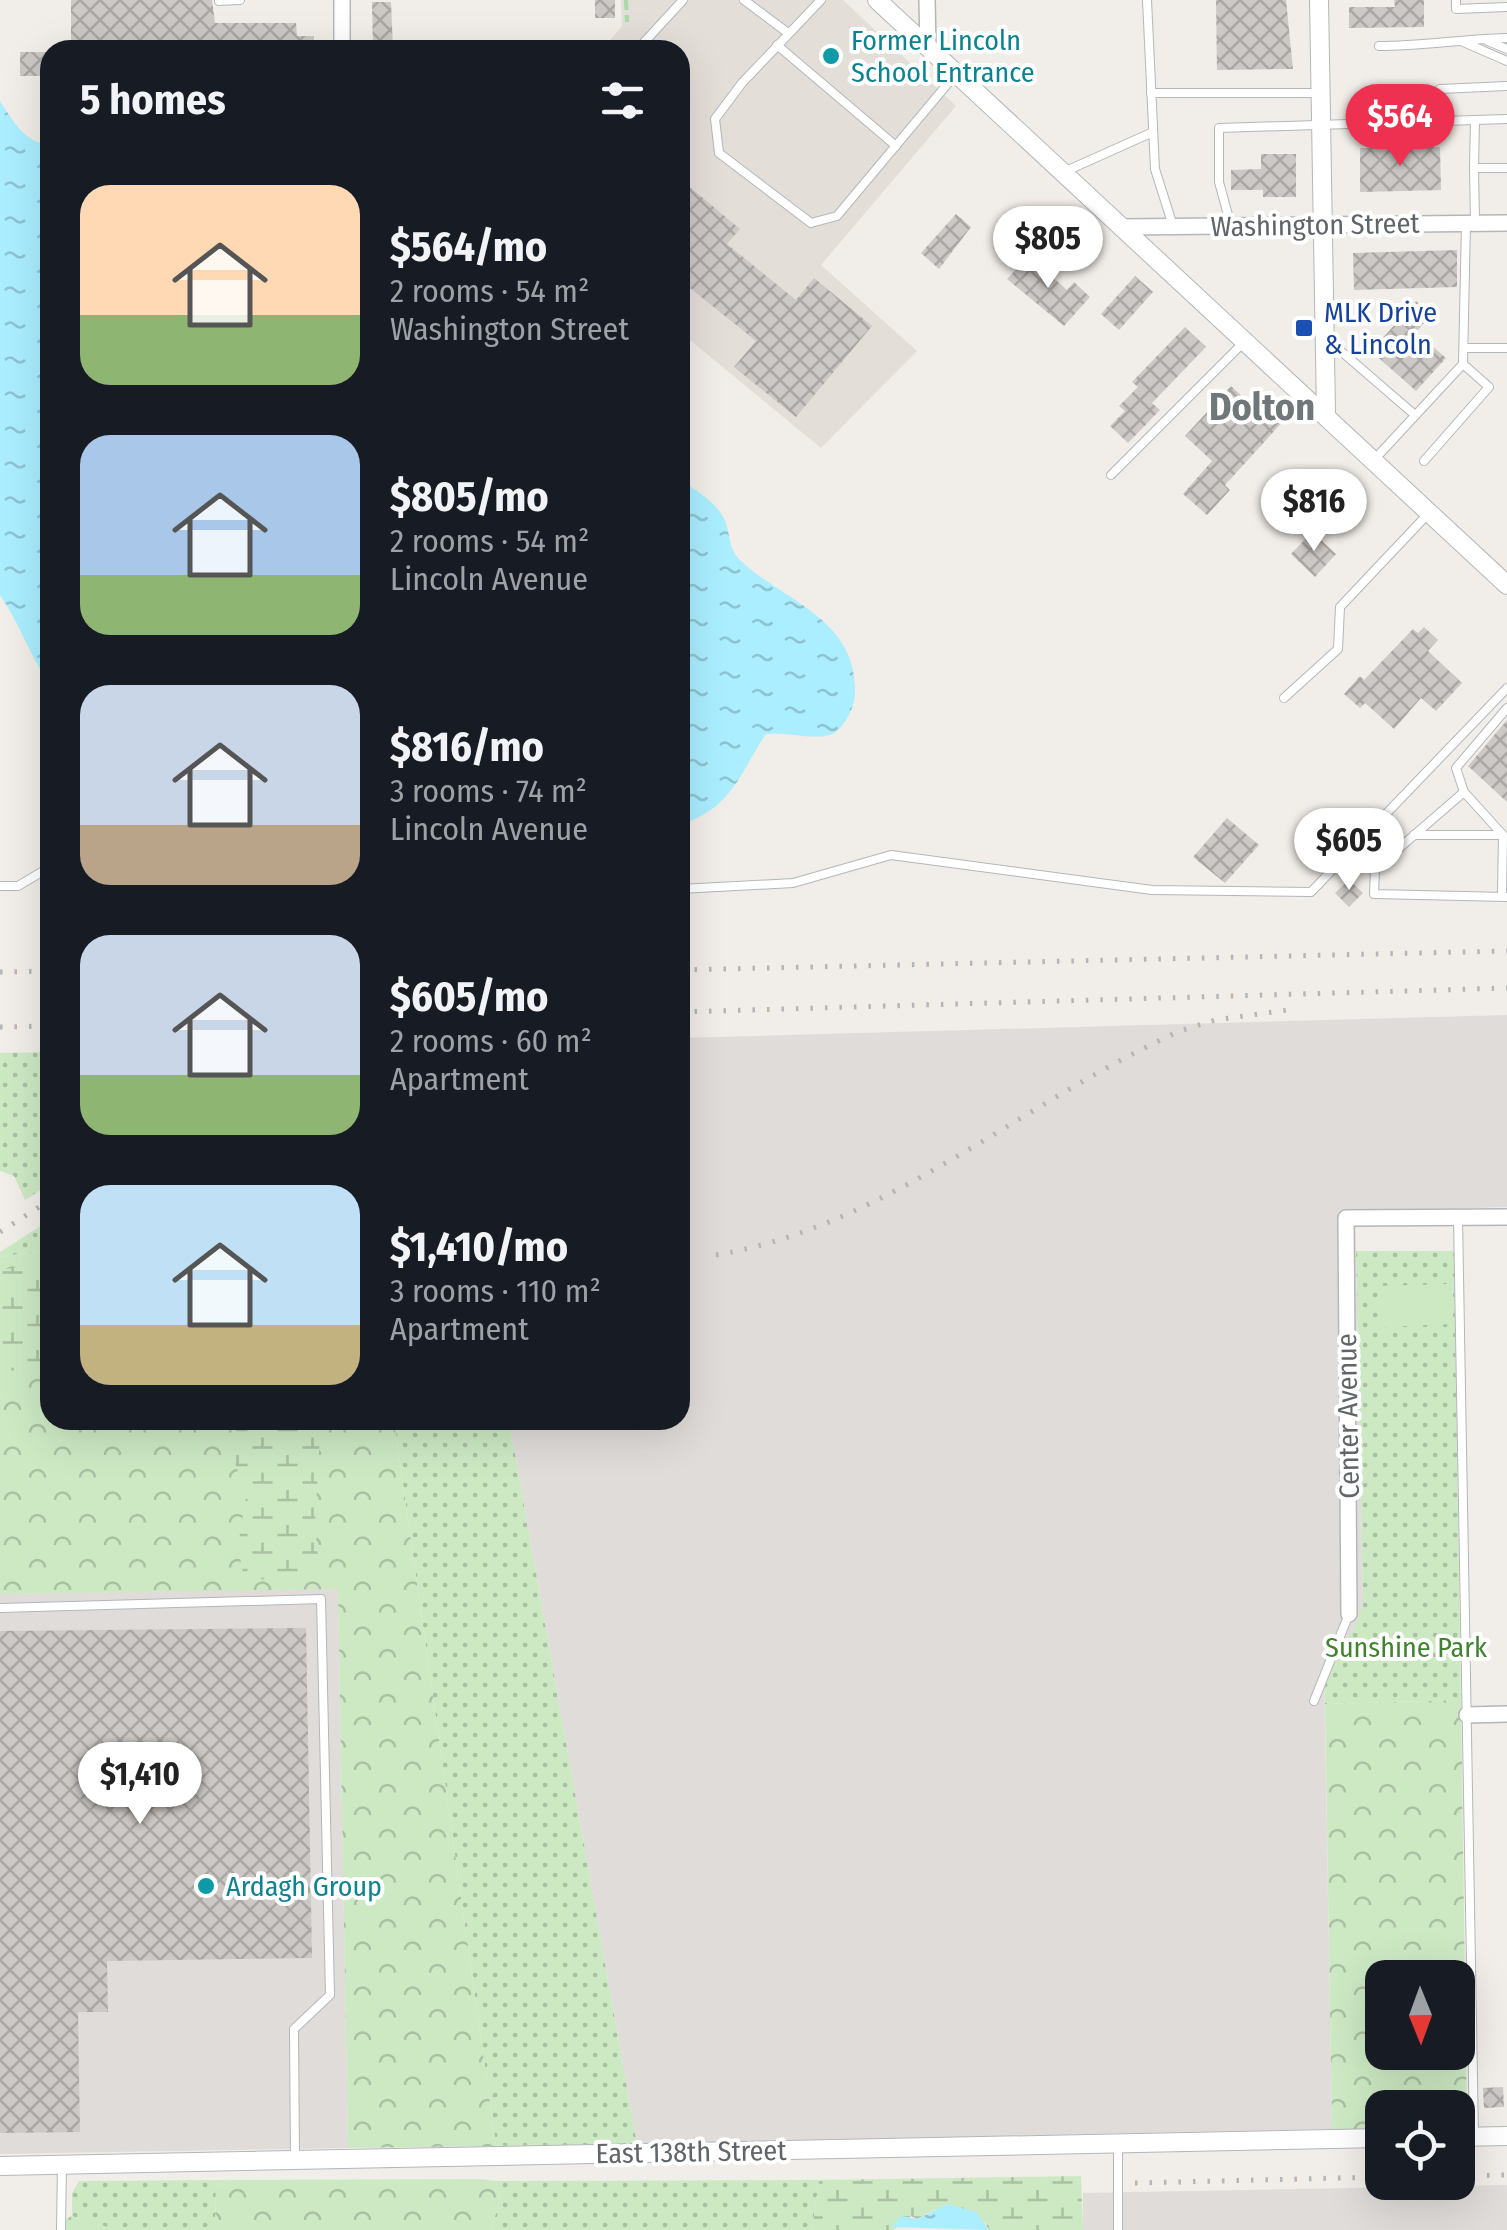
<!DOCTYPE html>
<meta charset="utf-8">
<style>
:root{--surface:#171b24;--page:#242831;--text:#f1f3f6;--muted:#9ea1a6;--accent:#ee3150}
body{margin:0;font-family:"Fira Sans Condensed",sans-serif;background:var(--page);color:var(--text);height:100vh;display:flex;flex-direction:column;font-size:38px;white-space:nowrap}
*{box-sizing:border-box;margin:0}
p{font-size:32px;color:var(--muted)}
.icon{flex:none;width:55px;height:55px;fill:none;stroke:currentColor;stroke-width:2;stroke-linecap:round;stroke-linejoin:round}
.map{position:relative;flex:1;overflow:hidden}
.panel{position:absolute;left:40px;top:40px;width:650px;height:1390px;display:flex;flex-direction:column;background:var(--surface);border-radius:30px;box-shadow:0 10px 40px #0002}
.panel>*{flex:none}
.needle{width:65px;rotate:179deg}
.controls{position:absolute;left:1365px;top:1960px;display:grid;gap:20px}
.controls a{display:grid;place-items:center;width:110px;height:110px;border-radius:20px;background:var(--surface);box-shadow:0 10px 40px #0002;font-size:50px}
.price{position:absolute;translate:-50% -85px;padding:0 22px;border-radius:35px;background:#fff;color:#222;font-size:32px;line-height:65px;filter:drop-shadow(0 2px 5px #0008)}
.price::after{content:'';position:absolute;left:50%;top:60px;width:30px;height:22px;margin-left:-15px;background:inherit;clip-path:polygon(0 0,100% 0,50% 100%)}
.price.active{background:var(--accent);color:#fff}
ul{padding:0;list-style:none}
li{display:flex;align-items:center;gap:30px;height:250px;padding:0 40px}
li span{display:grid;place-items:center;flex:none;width:280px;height:200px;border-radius:30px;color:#555}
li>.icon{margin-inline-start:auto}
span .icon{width:120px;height:120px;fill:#fffc;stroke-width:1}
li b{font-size:42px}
h2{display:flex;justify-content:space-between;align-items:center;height:120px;padding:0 40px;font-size:42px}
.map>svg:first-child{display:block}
</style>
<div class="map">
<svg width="1507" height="2230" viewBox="0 0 1507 2230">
<defs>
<pattern id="grass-dots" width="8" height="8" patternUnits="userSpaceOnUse" patternTransform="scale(2.5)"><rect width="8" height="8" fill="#cde9c4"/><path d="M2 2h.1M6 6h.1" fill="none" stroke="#aac0a3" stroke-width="1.8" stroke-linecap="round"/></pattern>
<pattern id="forest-crowns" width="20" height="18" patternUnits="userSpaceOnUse" patternTransform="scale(2.5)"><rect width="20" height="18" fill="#cde9c4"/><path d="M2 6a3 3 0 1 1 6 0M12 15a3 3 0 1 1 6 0" fill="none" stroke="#aac0a3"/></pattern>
<pattern id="wetland-marsh" width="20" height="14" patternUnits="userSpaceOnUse" patternTransform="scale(2.5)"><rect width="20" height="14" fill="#cde9c4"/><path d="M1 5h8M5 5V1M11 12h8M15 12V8" fill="none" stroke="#aac0a3"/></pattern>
<pattern id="water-ripples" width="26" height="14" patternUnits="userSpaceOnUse" patternTransform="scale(2.5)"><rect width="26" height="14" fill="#aef"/><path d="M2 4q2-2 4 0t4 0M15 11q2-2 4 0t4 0" fill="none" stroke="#8ec4d2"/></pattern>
<pattern id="building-cross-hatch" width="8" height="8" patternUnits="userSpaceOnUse" patternTransform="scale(2.5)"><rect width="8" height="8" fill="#ccc8c5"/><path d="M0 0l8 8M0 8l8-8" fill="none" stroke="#a9a6a4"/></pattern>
</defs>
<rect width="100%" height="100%" fill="#f1ede8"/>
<!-- industrial -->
<g fill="#e0dcda">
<polygon points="1507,1015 1507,1207 1355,1212 1363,1603 1355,1627 1324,1669 1332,2129 637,2144 509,1420 680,1420 680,1038"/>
<polygon points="338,1588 348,2148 0,2154 0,1594"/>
<polygon points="1507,2185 1507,2230 1083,2230 1083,2193"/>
</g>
<!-- education -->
<polygon fill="#e4ded9" points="621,0 843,0 956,106 821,265 917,351 821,448 680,332 680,50 602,50 622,26"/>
<!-- grass -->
<g fill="url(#grass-dots)">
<polygon points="50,1052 50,1184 25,1200 14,1176 0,1171 0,1053"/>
<polygon points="50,1220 50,1249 0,1257 0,1252"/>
<polygon points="1356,1251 1454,1251 1461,1700 1325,1704 1324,1668 1355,1627 1363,1603"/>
<polygon points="394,1420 509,1420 637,2144 496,2146"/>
<polygon points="231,2180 216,2187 215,2230 111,2230 72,2216 72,2193 79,2181"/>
<polygon points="819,2180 812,2230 491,2230 500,2199 496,2181"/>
</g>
<!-- forest -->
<g fill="url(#forest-crowns)" fill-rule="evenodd">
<polygon points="50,1249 50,1420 394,1420 496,2146 348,2148 338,1589 0,1594 0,1257"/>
<path d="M1461,1700l6,428h-9v-20h-76v21h-50l-7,-425zM1382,1978h76v74h-76z"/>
<polygon points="479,2179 496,2181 500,2199 491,2230 215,2230 216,2187 231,2180"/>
<polygon points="72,2216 111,2228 111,2230 56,2230 56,2224"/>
</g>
<!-- wetland -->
<g fill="url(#wetland-marsh)">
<polygon points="30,1265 50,1265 50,1366 0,1372 0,1270"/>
<polygon points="239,1420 321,1420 315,1522 318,1556 309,1578 297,1582 244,1578 238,1546 246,1497 231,1450"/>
<polygon points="1081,2176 1083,2230 989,2230 985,2223 936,2209 917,2219 911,2216 894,2230 812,2230 819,2180"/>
</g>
<!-- pitch -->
<polygon fill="#cde9c4" points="1449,1284 1451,1324 1381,1327 1380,1286"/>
<!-- water -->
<g fill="url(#water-ripples)">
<path d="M0,101c13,20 25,42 50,44v540c-20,-29 -30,-61 -50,-90z"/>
<path d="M680,480c17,11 37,22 45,41 6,15 3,28 17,41 44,40 116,58 113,132 -1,14 -9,31 -21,39 -15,9 -48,-2 -68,1 -28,42 -33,73 -86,91z"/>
<polygon points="947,2204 976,2212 989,2230 892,2227 901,2216 918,2219"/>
</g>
<!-- building -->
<g fill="url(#building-cross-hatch)">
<polygon points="71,0 212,0 215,23 296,23 297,36 314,36 314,50 71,50"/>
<rect x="595" y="0" width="20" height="18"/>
<polygon points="1216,0 1286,0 1293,69 1217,70"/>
<polygon points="1394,0 1424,0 1424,27 1349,28 1349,7 1395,7"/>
<polygon points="372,2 391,2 393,50 373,50"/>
<rect x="20" y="52" width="30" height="24"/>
<rect x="1369" y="91" width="58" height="23"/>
<polygon points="1440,147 1441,190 1360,192 1360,148"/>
<polygon points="1261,154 1296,154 1296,197 1263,197 1263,190 1231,190 1231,170 1261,169"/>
<polygon points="680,179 740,229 727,244 796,300 814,278 872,326 796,417 734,367 756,341 680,280"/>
<polygon points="956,214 971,227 939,269 921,253"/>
<polygon points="1457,250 1457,287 1354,290 1353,253"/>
<polygon points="1029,256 1067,290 1074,282 1090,297 1064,326 1007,279"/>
<polygon points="1135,276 1153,292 1119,330 1101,314"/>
<polygon points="1416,301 1431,315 1416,332 1446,358 1416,391 1371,351"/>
<polygon points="1185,327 1206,347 1152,403 1160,410 1128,443 1110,426 1125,411 1119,406 1138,387 1132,382"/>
<polygon points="1231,386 1258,411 1267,401 1286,418 1225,485 1230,490 1207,515 1183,494 1212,461 1185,436"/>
<polygon points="1312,532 1336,554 1315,577 1291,554"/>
<polygon points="1424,627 1438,640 1428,651 1462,683 1436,711 1421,698 1394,729 1365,703 1360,708 1344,694 1360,676 1364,680 1413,629 1418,633"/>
<polygon points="1507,720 1507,802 1468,766"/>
<polygon points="1227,818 1259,845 1225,883 1193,857"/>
<polygon points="1349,880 1363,893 1349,907 1335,893"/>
<polygon points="306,1628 312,1958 107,1961 108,2012 78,2012 80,2132 0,2133 0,1631"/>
<polygon points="1503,2087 1504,2107 1484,2108 1483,2088"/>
</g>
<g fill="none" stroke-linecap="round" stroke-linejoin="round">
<defs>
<g id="service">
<polyline points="744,0 788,33"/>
<polyline points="821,0 742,83 715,119 719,153 811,223 837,216 955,75"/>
<polyline points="1147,0 1155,169 1173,226"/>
<polyline points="1456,0 1456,9 1507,7"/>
<polyline points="219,1 240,0"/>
<polyline points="1461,41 1507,61"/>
<polyline points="1488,41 1507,49"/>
<polyline points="777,45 896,146"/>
<path d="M1379,46c43,0 84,-7 128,-8"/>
<polyline points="637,50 683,0"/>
<polyline points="1440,89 1507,86"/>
<polyline points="1151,93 1320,93"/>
<polyline points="1474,168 1475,120 1507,119"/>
<polyline points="1066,171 1153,132"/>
<polyline points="1475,223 1474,168 1507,168"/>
<polyline points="1231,226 1219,182 1219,128 1475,120"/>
<polyline points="1328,340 1415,415"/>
<polyline points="1465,348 1507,348"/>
<polyline points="1463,364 1466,223"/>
<polyline points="1373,461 1463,364 1489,387 1424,461"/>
<polyline points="1111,475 1245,341"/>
<polyline points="1284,698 1338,649 1340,607 1427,515"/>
<polyline points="1507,708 1456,768 1464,792 1375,869 1374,894 1507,897"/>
<polyline points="1464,792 1503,835 1502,894"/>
<polyline points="1414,835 1503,835"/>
<polyline points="0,886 18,886 50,867"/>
<polyline points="680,889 793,883 891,855 1152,890 1311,892 1507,688"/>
<polyline points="1458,1218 1474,2136"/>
<polyline points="0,1608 321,1599 330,1995 294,2029 295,2160"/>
<polyline points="1314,1701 1349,1614"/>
<polyline points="1118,2144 1118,2230"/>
<polyline points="61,2230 62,2164"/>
</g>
<g id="minor">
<polyline points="342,0 342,50"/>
<polyline points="927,0 928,47"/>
<polyline points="1124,227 1507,223"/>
<polyline points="1349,1614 1346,1218 1507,1217"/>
<polyline points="1467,1715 1507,1714"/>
</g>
<g id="tertiary">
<polyline points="877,0 1507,585"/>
<polyline points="1319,0 1326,414"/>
<polyline points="1458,2137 1507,2136"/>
<polyline points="0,2166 1382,2138"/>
</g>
</defs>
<!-- service casing -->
<use href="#service" stroke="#b3b7ba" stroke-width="10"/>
<!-- minor casing -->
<use href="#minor" stroke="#b3b7ba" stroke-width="18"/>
<!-- tertiary casing -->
<use href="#tertiary" stroke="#b3b7ba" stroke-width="20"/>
<!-- path -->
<polyline stroke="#a7dba8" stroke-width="4" stroke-dasharray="10 5" stroke-linecap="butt" points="626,0 627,22"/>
<!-- service -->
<use href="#service" stroke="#fff" stroke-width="8"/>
<!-- minor -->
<use href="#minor" stroke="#fff" stroke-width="15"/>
<!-- tertiary -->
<use href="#tertiary" stroke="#fff" stroke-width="18"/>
<!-- rail -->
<g stroke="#b4b5b6" stroke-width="5" stroke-dasharray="2.5 12" stroke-linecap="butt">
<polyline points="680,970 1507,951"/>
<polyline points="0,972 50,971"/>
<polyline points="680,1012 1507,988"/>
<polyline points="0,1027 50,1026"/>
<polyline points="0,1232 50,1200"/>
<path d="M716,1255c172,-29 307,-154 464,-224l35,-11 80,-11"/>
<polyline points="1458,2176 1507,2175"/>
<polyline points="1135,2183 1382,2177"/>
</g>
</g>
<!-- markers -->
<g fill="#0f9aa8" stroke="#fff" stroke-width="4">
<circle cx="831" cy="56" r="10"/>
<circle cx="206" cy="1886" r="10"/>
</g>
<rect fill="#1a4fb4" stroke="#fff" stroke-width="4" x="1294" y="318" width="20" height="20" rx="5"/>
<g text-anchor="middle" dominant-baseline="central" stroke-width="8" stroke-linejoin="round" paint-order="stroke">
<!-- culture labels -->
<g font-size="28" fill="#0d838f" stroke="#fff" text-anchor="start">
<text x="851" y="40">Former Lincoln<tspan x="851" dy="32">School Entrance</tspan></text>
<text x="226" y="1886">Ardagh Group</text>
</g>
<!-- street labels -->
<g font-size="28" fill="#5f6568" stroke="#fff">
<text transform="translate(1315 225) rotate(-1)">Washington Street</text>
<text transform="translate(1348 1416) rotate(-91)">Center Avenue</text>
<text transform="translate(691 2152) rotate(-1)">East 138th Street</text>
</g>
<!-- transit labels -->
<g font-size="28" fill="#164399" stroke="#fff" text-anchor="start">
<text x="1324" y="312">MLK Drive<tspan x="1324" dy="32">&amp; Lincoln</tspan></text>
</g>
<!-- park labels -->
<g font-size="28" fill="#428332" stroke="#fff">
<text x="1406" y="1647">Sunshine Park</text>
</g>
<!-- district labels -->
<g font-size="38" font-weight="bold" fill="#70777a" stroke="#fff">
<text x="1262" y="407">Dolton</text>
</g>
</g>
</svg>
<div class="controls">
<a><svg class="needle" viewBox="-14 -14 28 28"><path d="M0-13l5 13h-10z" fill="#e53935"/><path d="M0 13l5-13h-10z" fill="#9ea1a6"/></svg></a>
<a><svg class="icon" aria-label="locate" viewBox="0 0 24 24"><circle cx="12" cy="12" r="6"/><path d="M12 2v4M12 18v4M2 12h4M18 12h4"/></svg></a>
</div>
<b class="price active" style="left:1400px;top:169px">$564</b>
<b class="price" style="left:1048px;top:291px">$805</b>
<b class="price" style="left:1314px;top:554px">$816</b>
<b class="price" style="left:1349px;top:893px">$605</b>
<b class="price" style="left:140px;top:1827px">$1,410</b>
<section class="panel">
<h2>5 homes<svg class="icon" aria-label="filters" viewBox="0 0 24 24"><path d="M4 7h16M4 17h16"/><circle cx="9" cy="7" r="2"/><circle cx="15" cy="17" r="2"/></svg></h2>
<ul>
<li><span style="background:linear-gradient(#ffd9b3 65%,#8fb573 0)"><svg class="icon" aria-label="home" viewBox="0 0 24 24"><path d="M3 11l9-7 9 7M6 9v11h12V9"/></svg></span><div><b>$564/mo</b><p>2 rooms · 54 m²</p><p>Washington Street</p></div></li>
<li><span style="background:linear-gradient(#a9c7e8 70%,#8fb573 0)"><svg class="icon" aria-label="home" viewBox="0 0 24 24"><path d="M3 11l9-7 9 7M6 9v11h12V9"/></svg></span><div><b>$805/mo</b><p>2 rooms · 54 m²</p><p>Lincoln Avenue</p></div></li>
<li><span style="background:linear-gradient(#c9d6e8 70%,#b9a48a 0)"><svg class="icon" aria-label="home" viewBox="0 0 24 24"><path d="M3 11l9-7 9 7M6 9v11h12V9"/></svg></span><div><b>$816/mo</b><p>3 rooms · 74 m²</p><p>Lincoln Avenue</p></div></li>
<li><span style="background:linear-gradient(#c9d6e8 70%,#8fb573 0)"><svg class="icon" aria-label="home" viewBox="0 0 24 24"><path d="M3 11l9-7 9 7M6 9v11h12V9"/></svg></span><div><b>$605/mo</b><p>2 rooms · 60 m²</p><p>Apartment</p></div></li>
<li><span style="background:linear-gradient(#bfe0f5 70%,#c2b280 0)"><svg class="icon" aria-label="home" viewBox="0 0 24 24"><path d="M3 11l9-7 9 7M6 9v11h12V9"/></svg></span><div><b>$1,410/mo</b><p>3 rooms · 110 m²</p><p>Apartment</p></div></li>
</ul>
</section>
</div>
